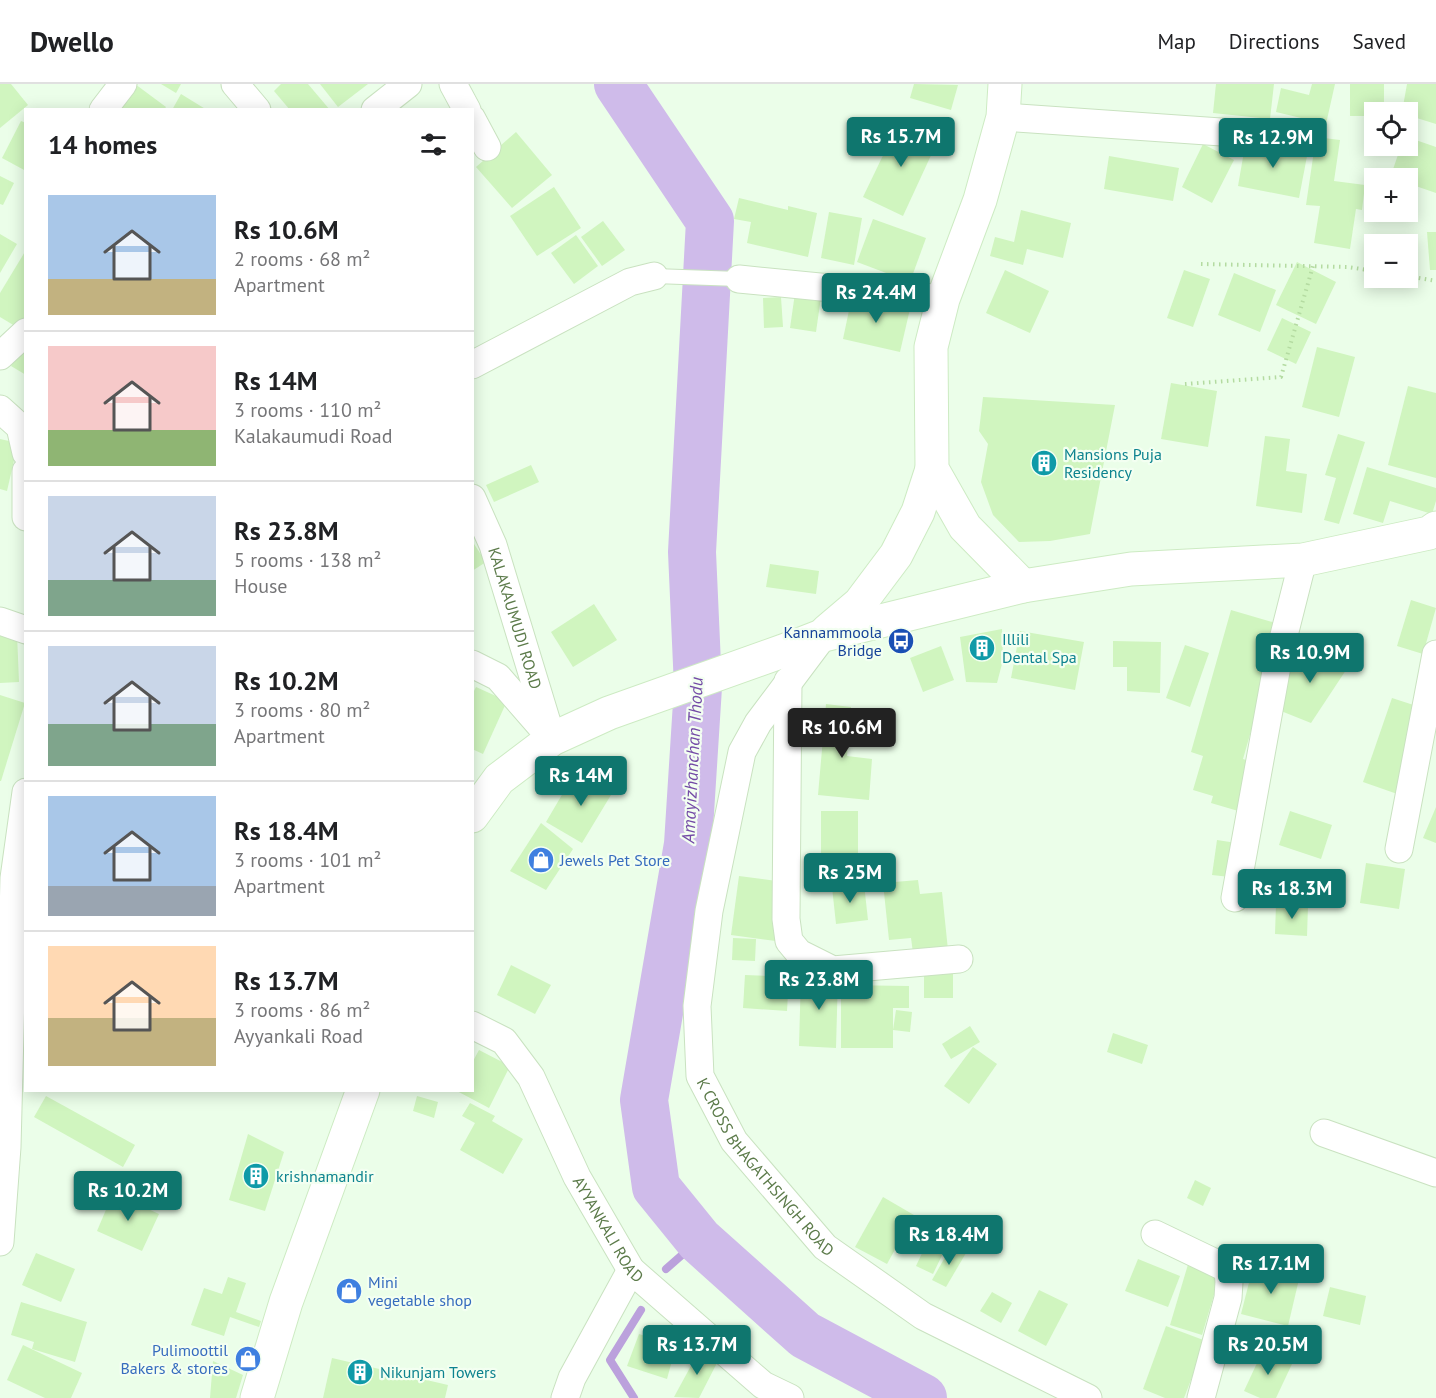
<!DOCTYPE html>
<meta charset="utf-8">
<style>
:root{--surface:#fff;--page:#f6f6f6;--text:#202124;--muted:#757577;--line:#e0e0e0;--accent:#0f766e}
body{margin:0;font-family:"PT Sans",sans-serif;background:var(--page);color:var(--text);height:100vh;display:flex;flex-direction:column;font-size:22px;white-space:nowrap}
*{box-sizing:border-box;margin:0}
p{font-size:20px;color:var(--muted)}
.icon{flex:none;width:33px;height:33px;fill:none;stroke:currentColor;stroke-width:2;stroke-linecap:round;stroke-linejoin:round}
.map{position:relative;flex:1;overflow:hidden}
.drawer{position:absolute;left:24px;top:24px;width:450px;height:984px;display:flex;flex-direction:column;background:var(--surface);border-radius:0px;box-shadow:0 3px 15px #0003}
.drawer>*{flex:none}
.controls{position:absolute;left:1364px;top:18px;display:grid;gap:12px}
.controls a{display:grid;place-items:center;width:54px;height:54px;border-radius:0px;background:var(--surface);box-shadow:0 3px 15px #0003;font-size:30px}
.price{position:absolute;translate:-50% -51px;padding:0 14px;border-radius:6px;background:var(--accent);color:#fff;font-size:20px;line-height:39px;filter:drop-shadow(0 2px 3px #0008)}
.price::after{content:'';position:absolute;left:50%;top:36px;width:18px;height:14px;margin-left:-9px;background:inherit;clip-path:polygon(0 0,100% 0,50% 100%)}
.price.active{background:#222;color:#fff}
ul{padding:0;list-style:none}
li{display:flex;align-items:center;gap:18px;height:150px;padding:0 24px}
li+li{border-top:2px solid var(--line)}
li span{display:grid;place-items:center;flex:none;width:168px;height:120px;border-radius:0px;color:#555}
li>.icon{margin-inline-start:auto}
span .icon{width:72px;height:72px;fill:#fffc;stroke-width:1}
li b{font-size:26px}
h2{display:flex;justify-content:space-between;align-items:center;height:72px;padding:0 24px;font-size:26px}
header{display:flex;align-items:center;gap:36px;box-sizing:border-box;height:84px;padding:0 30px;background:var(--surface);border-bottom:2px solid var(--line)}
header strong{font-size:28px}
nav{display:flex;gap:33px;margin-inline-start:auto;font-size:21px}
.map>svg:first-child{display:block}
</style>
<header>
<strong>Dwello</strong>
<nav><a>Map</a><a>Directions</a><a>Saved</a></nav>
</header>
<div class="map">
<svg width="1436" height="1314" viewBox="0 0 1436 1314">
<rect width="100%" height="100%" fill="#ebfee9"/>
<g fill="none" stroke-linecap="round" stroke-linejoin="round">
<!-- stream -->
<g stroke="#bba1dc" stroke-width="8">
<polyline points="666,1185 699,1156"/>
<polyline points="634,1314 610,1276 641,1226"/>
</g>
<!-- river -->
<polyline stroke="#cfbbea" stroke-width="48" points="618,0 710,137 692,468 698,603 688,760 644,1016 656,1103 699,1156 805,1251 923,1314"/>
</g>
<!-- building -->
<g fill="#d0f5bf">
<polygon points="0,0 11,0 28,21 0,44"/>
<polygon points="135,0 166,23 164,26 116,26"/>
<polygon points="161,0 181,0 176,9"/>
<polygon points="281,0 308,0 330,26 290,26 274,7"/>
<polygon points="320,0 368,0 338,23"/>
<polygon points="914,0 958,1 951,26 910,14"/>
<polygon points="1216,0 1274,0 1270,35 1213,29"/>
<polygon points="1312,0 1335,0 1326,40 1276,28 1281,4 1309,11"/>
<polygon points="1350,0 1384,0 1384,28 1374,28 1374,32 1350,32"/>
<polygon points="1407,0 1436,0 1436,40 1407,31 1407,28 1402,28"/>
<polygon points="181,10 207,26 172,26"/>
<polygon points="900,36 939,54 903,132 863,113"/>
<polygon points="21,37 26,39 26,87 2,74"/>
<polygon points="516,48 552,91 512,124 476,83"/>
<polygon points="1316,53 1340,56 1334,97 1365,101 1362,126 1356,125 1350,165 1314,159 1320,122 1306,121"/>
<polygon points="1407,53 1436,63 1436,109 1407,99 1407,94 1390,94 1401,62 1407,62"/>
<polygon points="1246,56 1308,67 1299,114 1238,102"/>
<polygon points="1203,60 1234,76 1212,119 1182,103"/>
<polygon points="1109,72 1179,84 1173,117 1104,105"/>
<polygon points="0,92 14,99 3,121 0,120"/>
<polygon points="554,103 581,144 537,172 510,132"/>
<polygon points="739,114 788,126 788,122 817,129 808,173 747,159 751,138 734,135"/>
<polygon points="1021,126 1071,139 1063,174 1027,165 1023,181 990,172 995,153 1014,158"/>
<polygon points="829,128 862,134 854,181 821,174"/>
<polygon points="873,135 926,154 910,198 857,178"/>
<polygon points="603,137 625,166 602,182 581,153"/>
<polygon points="1427,148 1436,148 1436,186 1430,186"/>
<polygon points="0,150 17,160 0,189"/>
<polygon points="576,151 598,182 574,200 551,169"/>
<polygon points="26,166 26,236 20,245 0,233 0,209"/>
<polygon points="1297,178 1336,198 1316,240 1276,221"/>
<polygon points="1005,186 1049,207 1030,249 986,229"/>
<polygon points="1184,186 1210,195 1193,243 1167,234"/>
<polygon points="1234,189 1276,206 1260,248 1218,231"/>
<polygon points="795,209 821,213 816,248 790,244"/>
<polygon points="852,212 910,225 900,268 843,255"/>
<polygon points="781,213 783,243 764,244 763,214"/>
<polygon points="1282,234 1311,248 1296,280 1267,266"/>
<polygon points="26,258 26,291 11,282"/>
<polygon points="1317,263 1355,273 1339,333 1302,323"/>
<polygon points="1171,299 1217,307 1208,363 1161,355"/>
<polygon points="1408,302 1436,309 1436,394 1388,381"/>
<polygon points="983,313 1115,321 1090,450 1050,457 1019,458 993,431 981,398 988,360 979,347"/>
<polygon points="1338,350 1365,358 1339,440 1324,436 1336,394 1325,391"/>
<polygon points="1265,352 1290,355 1286,387 1307,390 1302,429 1256,422"/>
<polygon points="0,355 18,359 7,407 0,405"/>
<polygon points="531,381 539,398 494,418 486,401"/>
<polygon points="1367,383 1436,404 1436,417 1432,430 1390,417 1383,439 1353,430"/>
<polygon points="472,457 486,478 472,487"/>
<polygon points="770,480 819,487 816,510 766,503"/>
<polygon points="1411,516 1436,524 1423,570 1397,562"/>
<polygon points="594,520 617,556 573,583 551,548"/>
<polygon points="1231,526 1286,542 1257,641 1253,640 1243,675 1259,680 1245,729 1211,719 1213,712 1193,706 1203,672 1191,668"/>
<polygon points="1002,545 1003,576 997,599 966,598 960,553"/>
<polygon points="1020,547 1084,558 1075,606 1011,594"/>
<polygon points="0,550 17,550 19,598 0,599"/>
<polygon points="1113,557 1161,558 1160,609 1127,607 1127,583 1113,583"/>
<polygon points="1185,561 1209,569 1190,623 1166,614"/>
<polygon points="941,562 954,596 923,608 910,574"/>
<polygon points="1300,563 1350,580 1311,639 1276,625"/>
<polygon points="476,603 507,617 483,670 472,665 472,611"/>
<polygon points="0,611 25,619 1,697 0,697"/>
<polygon points="1392,614 1432,627 1403,712 1363,698"/>
<polygon points="826,620 851,623 847,672 872,675 869,716 818,711"/>
<polygon points="607,688 620,696 582,759 546,738 573,692 595,706"/>
<polygon points="1436,723 1436,759 1423,754"/>
<rect x="821" y="727" width="37" height="59"/>
<polygon points="1290,727 1332,741 1321,775 1279,761"/>
<polygon points="541,739 573,765 546,806 510,787"/>
<polygon points="1217,756 1243,760 1239,794 1212,791"/>
<polygon points="1366,779 1405,785 1399,825 1360,819"/>
<polygon points="739,792 784,798 776,857 731,851"/>
<polygon points="918,796 920,810 942,808 948,866 913,869 911,854 889,856 883,799"/>
<polygon points="864,800 868,836 836,840 832,803"/>
<polygon points="1276,820 1308,822 1307,852 1275,850"/>
<polygon points="733,854 756,855 755,877 732,876"/>
<polygon points="511,881 551,901 535,930 497,911"/>
<rect x="924" y="885" width="29" height="29"/>
<polygon points="745,891 789,893 787,927 743,924"/>
<polygon points="801,891 838,892 836,964 799,962"/>
<polygon points="841,901 909,902 909,924 893,924 893,964 841,964"/>
<polygon points="896,926 912,928 910,948 893,946"/>
<polygon points="970,942 980,958 951,975 942,960"/>
<polygon points="1113,949 1148,961 1142,980 1107,968"/>
<polygon points="973,963 997,980 969,1020 944,1002"/>
<polygon points="479,966 510,982 489,1024 455,1006 472,1006 472,979"/>
<polygon points="46,1012 135,1061 123,1083 34,1033"/>
<polygon points="417,1012 438,1018 434,1034 413,1027"/>
<polygon points="470,1019 495,1032 492,1037 523,1055 503,1090 460,1066 475,1039 462,1032"/>
<polygon points="248,1050 284,1068 265,1127 229,1116"/>
<polygon points="1195,1096 1211,1104 1203,1122 1187,1114"/>
<polygon points="113,1109 159,1130 142,1167 97,1147"/>
<polygon points="883,1113 914,1131 887,1180 855,1163"/>
<polygon points="930,1152 947,1161 933,1190 916,1182"/>
<polygon points="952,1161 966,1169 946,1203 932,1196"/>
<polygon points="36,1169 75,1185 61,1218 22,1201"/>
<polygon points="1138,1175 1180,1192 1168,1223 1125,1207"/>
<polygon points="1189,1177 1221,1187 1202,1251 1170,1241"/>
<polygon points="1254,1179 1300,1191 1288,1242 1241,1230"/>
<polygon points="228,1193 246,1199 236,1228 261,1237 259,1243 230,1233 224,1252 191,1241 204,1204 222,1210"/>
<polygon points="1330,1203 1366,1212 1360,1241 1323,1232"/>
<polygon points="1039,1206 1068,1220 1046,1262 1018,1247"/>
<polygon points="992,1208 1012,1219 1001,1239 980,1227"/>
<polygon points="21,1218 87,1238 75,1278 32,1265 34,1258 11,1251"/>
<polygon points="1166,1242 1206,1257 1184,1314 1165,1314 1143,1305"/>
<polygon points="639,1250 676,1262 667,1295 627,1282"/>
<polygon points="23,1261 82,1289 71,1314 45,1314 7,1296"/>
<polygon points="1263,1266 1292,1280 1276,1314 1260,1314 1244,1307"/>
<polygon points="699,1267 719,1275 699,1314 674,1313"/>
<polygon points="332,1274 448,1301 445,1314 323,1314"/>
<polygon points="213,1277 243,1291 236,1314 210,1314"/>
</g>
<g fill="none" stroke-linecap="round" stroke-linejoin="round">
<defs>
<polyline id="lane" points="654,192 739,195"/>
<g id="street">
<polyline points="235,0 257,26"/>
<polyline points="453,0 467,26"/>
<polyline points="103,26 123,0"/>
<polyline points="375,26 408,0"/>
<polyline points="1003,33 1279,52"/>
<polyline points="472,35 487,63"/>
<polyline points="739,195 943,215"/>
<polyline points="0,272 26,248"/>
<polyline points="472,281 630,198 654,192"/>
<polyline points="0,325 20,343 26,369"/>
<polyline points="26,387 26,433"/>
<path id="s1" d="M472,414l21,47 59,194"/>
<polyline points="0,537 26,546"/>
<path id="s2" d="M824,551l-66,88 -16,29 -33,159 -12,95 3,70 34,65 91,106 98,69 165,82"/>
<polyline points="472,580 498,593 545,647"/>
<polyline points="788,597 786,835 789,857 799,869 833,886 959,875"/>
<polyline points="1399,765 1436,570"/>
<polyline points="1235,814 1279,571 1303,476"/>
<path id="s3" d="M472,941l32,16 27,36 46,100 54,93 132,115 27,13"/>
<polyline points="1324,1049 1436,1089"/>
<polyline points="1155,1150 1228,1185 1229,1198 1228,1214 1201,1314"/>
<polyline points="0,1158 7,1063 14,794 26,708"/>
<polyline points="565,1314 572,1294 631,1186"/>
</g>
<g id="secondary">
<polyline points="1005,0 1003,33 980,116 943,215 931,263 932,385 965,443 1023,502"/>
<polyline points="827,547 860,519 896,471 918,428 932,385"/>
<polyline points="472,732 499,695 552,655 609,629 783,567 824,551 1023,502 1131,485 1303,476 1429,449 1436,444"/>
<polyline points="257,1314 286,1218 363,1006"/>
</g>
</defs>
<!-- lane casing -->
<use href="#lane" stroke="#c9e2c0" stroke-width="16"/>
<!-- street casing -->
<use href="#street" stroke="#c9e2c0" stroke-width="29"/>
<!-- secondary casing -->
<use href="#secondary" stroke="#cdebc3" stroke-width="35"/>
<!-- path -->
<g stroke="#b4dba1" stroke-width="4" stroke-dasharray="1.5 4.5" stroke-linecap="butt">
<polyline points="1201,180 1348,183 1374,187"/>
<polyline points="1407,192 1436,197"/>
<polyline points="1185,300 1281,293 1313,182"/>
</g>
<!-- lane -->
<use href="#lane" stroke="#fff" stroke-width="14"/>
<!-- street -->
<use href="#street" stroke="#fff" stroke-width="27"/>
<!-- secondary -->
<use href="#secondary" stroke="#fff" stroke-width="33"/>
</g>
<!-- icons -->
<defs>
<symbol id="building-disc" viewBox="-11 -11 22 22"><circle r="9.5" fill="#0f9aa8" stroke="#f3fff1"/><path d="M-4-6H4V6H1V3H-1V6H-4ZM-2.5-4.3h1.7v1.8h-1.7ZM.8-4.3h1.7v1.8H.8ZM-2.5-1h1.7V.8h-1.7ZM.8-1h1.7V.8H.8Z" fill="#fff"/></symbol>
<symbol id="bus-disc" viewBox="-11 -11 22 22"><circle r="9.5" fill="#1a4fb4" stroke="#f3fff1"/><path d="M-5-6H5V4H4V6H2V4H-2V6H-4V4H-5ZM-3.5-4V0h7V-4ZM-3.5 1.2v1.5H-2V1.2ZM2 1.2v1.5H3.5V1.2Z" fill="#fff"/></symbol>
<symbol id="shop-disc" viewBox="-11 -11 22 22"><circle r="9.5" fill="#3f7fe0" stroke="#f3fff1"/><path d="M-5-2.5h2.3a2.7 3.5 0 0 1 5.4 0H5L5.5 6h-11ZM-1.5-2.5h3a1.5 2.3 0 0 0-3 0Z" fill="#fff"/></symbol>
</defs>
<g fill-rule="evenodd">
<use href="#building-disc" x="1029" y="364" width="30" height="30"/>
<use href="#bus-disc" x="886" y="542" width="30" height="30"/>
<use href="#building-disc" x="967" y="549" width="30" height="30"/>
<use href="#shop-disc" x="526" y="761" width="30" height="30"/>
<use href="#building-disc" x="241" y="1077" width="30" height="30"/>
<use href="#shop-disc" x="334" y="1192" width="30" height="30"/>
<use href="#shop-disc" x="233" y="1260" width="30" height="30"/>
<use href="#building-disc" x="345" y="1273" width="30" height="30"/>
</g>
<g text-anchor="middle" dominant-baseline="central" stroke-width="4.5" stroke-linejoin="round" paint-order="stroke">
<!-- culture labels -->
<g font-size="16" fill="#0d838f" stroke="#f3fff1" text-anchor="start">
<text x="1064" y="370">Mansions Puja<tspan x="1064" dy="18">Residency</tspan></text>
<text x="1002" y="555">Illili<tspan x="1002" dy="18">Dental Spa</tspan></text>
<text x="276" y="1092">krishnamandir</text>
<text x="380" y="1288">Nikunjam Towers</text>
</g>
<!-- street labels -->
<g font-size="16" fill="#5c7b4a" stroke="#f3fff1">
<text stroke="none"><textPath href="#s1" startOffset="128">KALAKAUMUDI ROAD</textPath></text>
<text stroke="none"><textPath href="#s2" startOffset="584">K CROSS BHAGATHSINGH ROAD</textPath></text>
<text stroke="none"><textPath href="#s3" startOffset="252">AYYANKALI ROAD</textPath></text>
</g>
<!-- transit labels -->
<g font-size="16" fill="#164399" stroke="#f3fff1" text-anchor="end">
<text x="882" y="548">Kannammoola<tspan x="882" dy="18">Bridge</tspan></text>
</g>
<!-- shop labels -->
<g font-size="16" fill="#366cbe" stroke="#f3fff1" text-anchor="start">
<text x="560" y="776">Jewels Pet Store</text>
<text x="368" y="1198">Mini<tspan x="368" dy="18">vegetable shop</tspan></text>
<text x="228" y="1266" text-anchor="end">Pulimoottil<tspan x="228" dy="18">Bakers &amp; stores</tspan></text>
</g>
<!-- water labels -->
<g font-size="18" font-style="italic" fill="#734aa6" stroke="#f3fff1">
<text transform="translate(692 676) rotate(-87)">Amayizhanchan Thodu</text>
</g>
</g>
</svg>
<div class="controls">
<a><svg class="icon" aria-label="locate" viewBox="0 0 24 24"><circle cx="12" cy="12" r="6"/><path d="M12 2v4M12 18v4M2 12h4M18 12h4"/></svg></a>
<a>+</a>
<a>−</a>
</div>
<b class="price" style="left:901px;top:84px">Rs 15.7M</b>
<b class="price" style="left:1273px;top:85px">Rs 12.9M</b>
<b class="price" style="left:876px;top:240px">Rs 24.4M</b>
<b class="price" style="left:1310px;top:600px">Rs 10.9M</b>
<b class="price active" style="left:842px;top:675px">Rs 10.6M</b>
<b class="price" style="left:581px;top:723px">Rs 14M</b>
<b class="price" style="left:850px;top:820px">Rs 25M</b>
<b class="price" style="left:1292px;top:836px">Rs 18.3M</b>
<b class="price" style="left:819px;top:927px">Rs 23.8M</b>
<b class="price" style="left:128px;top:1138px">Rs 10.2M</b>
<b class="price" style="left:949px;top:1182px">Rs 18.4M</b>
<b class="price" style="left:1271px;top:1211px">Rs 17.1M</b>
<b class="price" style="left:697px;top:1292px">Rs 13.7M</b>
<b class="price" style="left:1268px;top:1292px">Rs 20.5M</b>
<section class="drawer">
<h2>14 homes<svg class="icon" aria-label="filters" viewBox="0 0 24 24"><path d="M4 7h16M4 17h16"/><circle cx="9" cy="7" r="2"/><circle cx="15" cy="17" r="2"/></svg></h2>
<ul>
<li><span style="background:linear-gradient(#a9c7e8 70%,#c2b280 0)"><svg class="icon" aria-label="home" viewBox="0 0 24 24"><path d="M3 11l9-7 9 7M6 9v11h12V9"/></svg></span><div><b>Rs 10.6M</b><p>2 rooms · 68 m²</p><p>Apartment</p></div></li>
<li><span style="background:linear-gradient(#f6c9c9 70%,#8fb573 0)"><svg class="icon" aria-label="home" viewBox="0 0 24 24"><path d="M3 11l9-7 9 7M6 9v11h12V9"/></svg></span><div><b>Rs 14M</b><p>3 rooms · 110 m²</p><p>Kalakaumudi Road</p></div></li>
<li><span style="background:linear-gradient(#c9d6e8 70%,#7fa58c 0)"><svg class="icon" aria-label="home" viewBox="0 0 24 24"><path d="M3 11l9-7 9 7M6 9v11h12V9"/></svg></span><div><b>Rs 23.8M</b><p>5 rooms · 138 m²</p><p>House</p></div></li>
<li><span style="background:linear-gradient(#c9d6e8 65%,#7fa58c 0)"><svg class="icon" aria-label="home" viewBox="0 0 24 24"><path d="M3 11l9-7 9 7M6 9v11h12V9"/></svg></span><div><b>Rs 10.2M</b><p>3 rooms · 80 m²</p><p>Apartment</p></div></li>
<li><span style="background:linear-gradient(#a9c7e8 75%,#9aa5b1 0)"><svg class="icon" aria-label="home" viewBox="0 0 24 24"><path d="M3 11l9-7 9 7M6 9v11h12V9"/></svg></span><div><b>Rs 18.4M</b><p>3 rooms · 101 m²</p><p>Apartment</p></div></li>
<li><span style="background:linear-gradient(#ffd9b3 60%,#c2b280 0)"><svg class="icon" aria-label="home" viewBox="0 0 24 24"><path d="M3 11l9-7 9 7M6 9v11h12V9"/></svg></span><div><b>Rs 13.7M</b><p>3 rooms · 86 m²</p><p>Ayyankali Road</p></div></li>
</ul>
</section>
</div>
